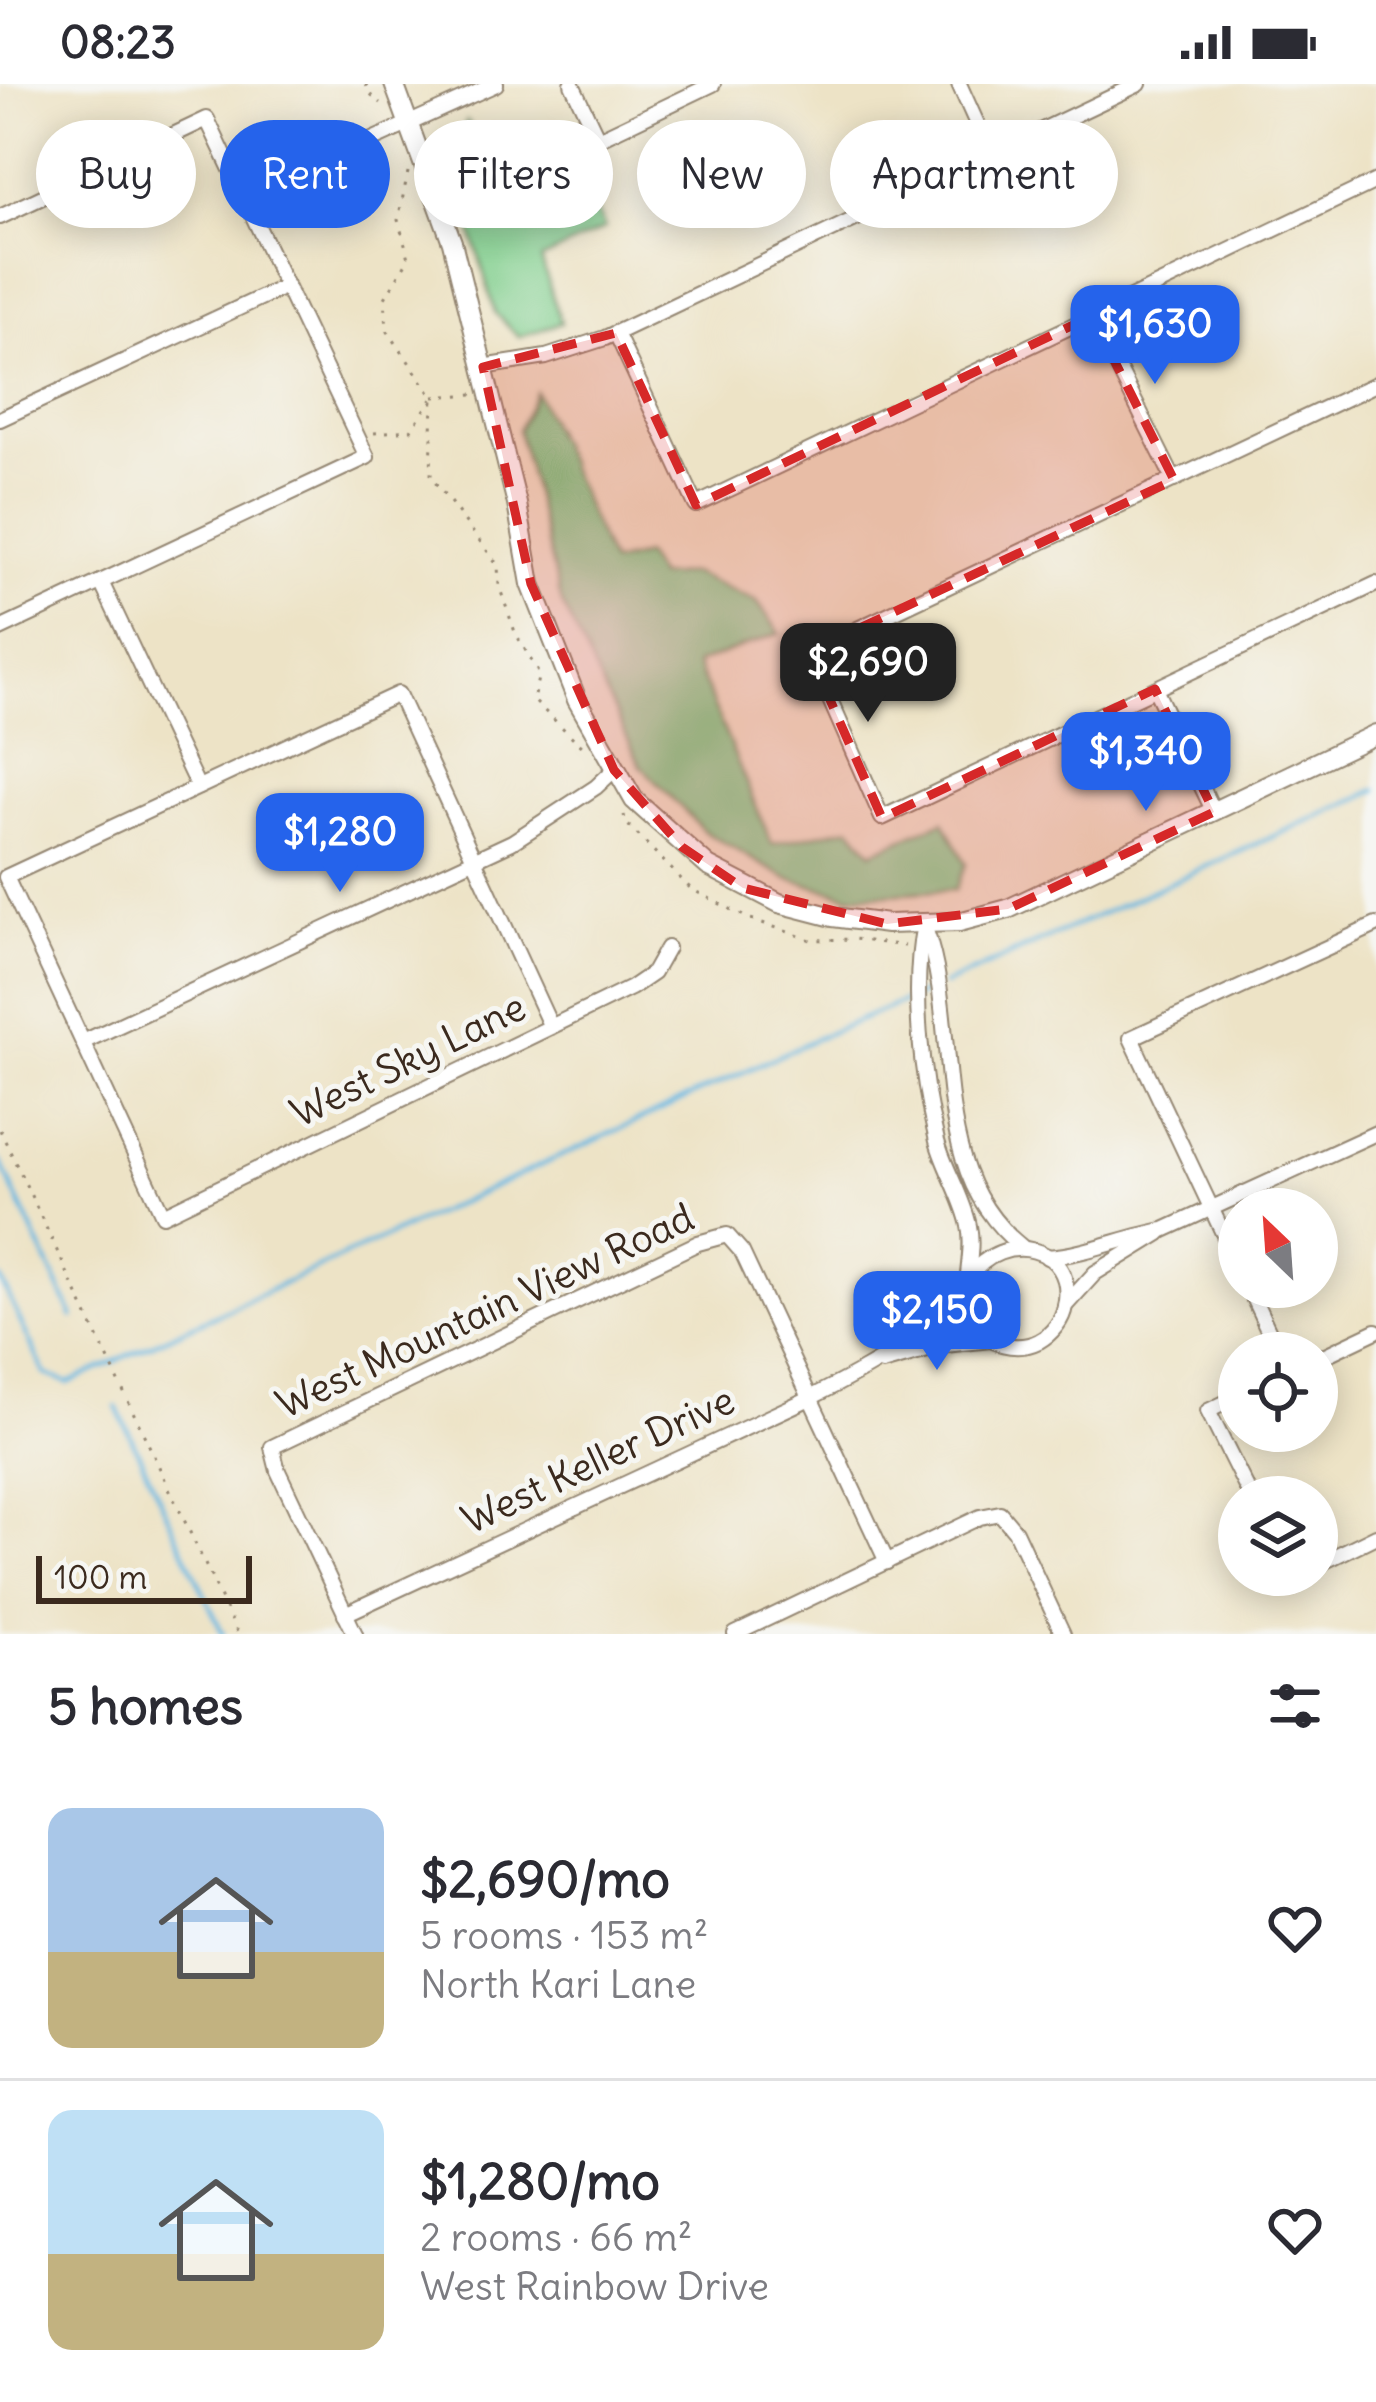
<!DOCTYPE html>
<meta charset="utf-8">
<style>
:root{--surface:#fff;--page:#f7f7f7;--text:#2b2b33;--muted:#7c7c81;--line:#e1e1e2;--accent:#2563eb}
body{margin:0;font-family:Delius,sans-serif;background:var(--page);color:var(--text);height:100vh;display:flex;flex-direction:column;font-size:45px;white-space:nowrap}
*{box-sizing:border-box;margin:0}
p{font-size:39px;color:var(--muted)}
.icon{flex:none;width:66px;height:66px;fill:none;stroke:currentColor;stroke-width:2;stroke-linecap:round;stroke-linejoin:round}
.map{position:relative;height:1550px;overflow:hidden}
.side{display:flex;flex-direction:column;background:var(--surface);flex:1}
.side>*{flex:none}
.guide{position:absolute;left:36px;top:36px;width:1305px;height:108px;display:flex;gap:24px}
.needle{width:78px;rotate:335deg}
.tools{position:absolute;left:1218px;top:1104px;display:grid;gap:24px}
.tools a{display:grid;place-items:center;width:120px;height:120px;border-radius:50%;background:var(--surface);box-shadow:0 6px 30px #0003;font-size:60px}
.scale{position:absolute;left:36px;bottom:30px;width:216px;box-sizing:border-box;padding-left:12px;border:6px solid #3b2a1e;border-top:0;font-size:33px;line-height:42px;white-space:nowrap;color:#3b2a1e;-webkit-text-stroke:9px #f6f6f2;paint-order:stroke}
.price{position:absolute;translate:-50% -102px;padding:0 27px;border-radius:24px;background:var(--accent);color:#fff;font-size:39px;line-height:78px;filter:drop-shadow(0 3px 6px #0008)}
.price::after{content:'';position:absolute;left:50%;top:72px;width:36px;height:27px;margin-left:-18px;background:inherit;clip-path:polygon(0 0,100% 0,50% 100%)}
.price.selected{background:#222;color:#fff}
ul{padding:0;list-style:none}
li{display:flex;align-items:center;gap:36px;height:300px;padding:0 48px}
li+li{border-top:3px solid var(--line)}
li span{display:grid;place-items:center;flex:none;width:336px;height:240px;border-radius:24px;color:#555}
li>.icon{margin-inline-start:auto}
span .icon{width:144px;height:144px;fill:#fffc;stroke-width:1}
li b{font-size:51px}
h2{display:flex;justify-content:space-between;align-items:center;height:144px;padding:0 48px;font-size:51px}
.chip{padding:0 42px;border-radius:54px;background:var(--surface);box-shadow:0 6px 30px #0003;font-size:42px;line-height:108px}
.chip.selected{background:var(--accent);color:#fff}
.status{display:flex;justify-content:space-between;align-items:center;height:84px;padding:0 60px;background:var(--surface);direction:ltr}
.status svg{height:33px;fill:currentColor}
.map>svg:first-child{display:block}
</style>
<div class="status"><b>08:23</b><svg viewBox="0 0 49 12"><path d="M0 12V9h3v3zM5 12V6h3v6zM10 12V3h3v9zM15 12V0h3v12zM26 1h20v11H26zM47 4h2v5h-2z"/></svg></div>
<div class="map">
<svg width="1376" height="1550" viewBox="0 0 1376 1550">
<rect width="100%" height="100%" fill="#f6f6f2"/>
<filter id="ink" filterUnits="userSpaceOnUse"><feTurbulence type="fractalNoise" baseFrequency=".00833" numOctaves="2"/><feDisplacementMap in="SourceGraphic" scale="24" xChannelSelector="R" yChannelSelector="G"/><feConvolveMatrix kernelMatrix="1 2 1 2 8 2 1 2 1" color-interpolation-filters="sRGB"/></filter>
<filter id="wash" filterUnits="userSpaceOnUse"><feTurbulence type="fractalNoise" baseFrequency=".004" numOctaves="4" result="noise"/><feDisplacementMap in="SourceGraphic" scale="48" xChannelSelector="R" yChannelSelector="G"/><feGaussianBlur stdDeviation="2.7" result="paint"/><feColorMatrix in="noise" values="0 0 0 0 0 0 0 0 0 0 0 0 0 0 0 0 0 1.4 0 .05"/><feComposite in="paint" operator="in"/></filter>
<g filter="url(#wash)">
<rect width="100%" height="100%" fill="#ede3c6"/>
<!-- green -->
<g fill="#82cf8e" stroke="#5e7c56" stroke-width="3">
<polygon points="467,37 500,84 563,58 605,144 541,175 561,239 519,253 495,229 450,70"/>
<polygon points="536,308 611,480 644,471 658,493 691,489 757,518 780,549 696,580 772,760 851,743 872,768 944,737 966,780 955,806 850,812 786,794 705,748 641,682 562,520 518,346"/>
</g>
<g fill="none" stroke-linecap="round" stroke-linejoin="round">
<!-- stream -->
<g stroke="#66b8e1" stroke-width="4.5">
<polyline points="944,901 1376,706"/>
<polyline points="0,1077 73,1233"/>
<polyline points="0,1194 45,1290 68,1299 815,955 933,905"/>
<polyline points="117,1323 223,1550"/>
</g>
</g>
</g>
<g filter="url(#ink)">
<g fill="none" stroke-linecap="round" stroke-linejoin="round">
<defs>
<g id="minor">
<polyline points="572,0 598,55 713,0"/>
<polyline points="959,0 991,71"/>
<polyline points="244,114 496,0"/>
<polyline points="0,133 207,35 367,373 0,545"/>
<polyline points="1092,232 1174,396"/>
<polyline points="616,249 696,421 1376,97"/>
<polyline points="483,283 546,273 605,254 1139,0"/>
<polyline points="1376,300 809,568 882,734 1376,500"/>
<polyline points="0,335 286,202"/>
<polyline points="101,498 198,703"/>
<polyline points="1155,605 1214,728"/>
<path d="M924,840c-13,64 -3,153 13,217 8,29 26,56 32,85 7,32 -12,69 5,98 14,21 43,28 65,17 13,-7 24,-21 26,-35 13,-61 -64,-77 -95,-29"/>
<path d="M925,844c38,103 -1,243 97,319"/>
<polyline points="551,943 398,610 6,793 163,1131 631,904 653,889 667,864"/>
<polyline points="83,958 512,758 596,703 614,686"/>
<path d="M1047,1173c40,-3 77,-20 117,-27l212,-97"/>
<polyline points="1239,1183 1131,954 1376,841"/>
<polyline points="1248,1203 1279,1269"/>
<polyline points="1065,1222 1095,1189 1160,1149"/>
<polyline points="1317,1275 1376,1247"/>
<polyline points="882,1279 945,1261 991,1256"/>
<polyline points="1239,1312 1208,1327 1251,1413"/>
<polyline points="1317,1481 1376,1452"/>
<polyline points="1290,1491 1295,1491"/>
<path d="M345,1530l465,-216c56,-28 112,-59 156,-103"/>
<polyline points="355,1550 278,1387 272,1363 698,1159 727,1151 742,1168 887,1478"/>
<polyline points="735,1550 980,1433 1000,1429 1015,1447 1063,1550"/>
</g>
<polyline id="tertiary" points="394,0 452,158 517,420 531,500 577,616 634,716 708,782 779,819 833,833 887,840 959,838 1008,825 1376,650"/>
</defs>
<!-- minor casing -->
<use href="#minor" stroke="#948672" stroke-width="18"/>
<!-- tertiary casing -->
<use href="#tertiary" stroke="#948672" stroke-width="22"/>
<!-- path -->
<g stroke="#948672" stroke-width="3" stroke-dasharray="3 9" stroke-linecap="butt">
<polyline points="366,0 368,8 381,19"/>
<polyline points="408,88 398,136 409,174 385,214 387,246 433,313 431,393 498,481 499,502 515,548 539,590 533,616 585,665"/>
<polyline points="434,313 473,310"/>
<polyline points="374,349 411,346 432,315"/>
<polyline points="624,731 626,739 691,805 748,834 811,856 854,855 905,862"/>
<polyline points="0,1046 238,1550"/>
</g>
<!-- minor -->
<use href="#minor" stroke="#fff" stroke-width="14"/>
<!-- tertiary -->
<use href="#tertiary" stroke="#fff" stroke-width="18"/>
</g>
</g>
<!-- marked area -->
<path fill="#d62828" fill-opacity="0.2" stroke="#d62828" stroke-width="9" stroke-dasharray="24 15" stroke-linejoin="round" d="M1092,232l82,164 -365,172 73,166 273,-129 59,123 -206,97 -121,15 -144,-36 -61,-41 -68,-77 -83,-186 -48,-217 133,-34 80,172z"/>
<g text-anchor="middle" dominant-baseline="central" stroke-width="10" stroke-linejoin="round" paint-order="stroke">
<!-- street labels -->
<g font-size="39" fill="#3b2a1e" stroke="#f6f6f2">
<text transform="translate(408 976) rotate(-26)">West Sky Lane</text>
<text transform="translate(485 1227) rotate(-25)">West Mountain View Road</text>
<text transform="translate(598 1376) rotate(-25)">West Keller Drive</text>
</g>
</g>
</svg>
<div class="tools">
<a><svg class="needle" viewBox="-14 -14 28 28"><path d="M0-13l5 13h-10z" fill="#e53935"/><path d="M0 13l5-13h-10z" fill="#7c7c81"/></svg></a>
<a><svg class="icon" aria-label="locate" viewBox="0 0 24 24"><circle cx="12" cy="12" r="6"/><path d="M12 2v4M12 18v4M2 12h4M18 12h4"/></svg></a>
<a><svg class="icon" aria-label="layers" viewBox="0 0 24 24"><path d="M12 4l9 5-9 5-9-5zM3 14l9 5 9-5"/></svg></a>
</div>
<div class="scale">100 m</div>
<b class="price" style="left:1155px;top:303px">$1,630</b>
<b class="price selected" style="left:868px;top:641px">$2,690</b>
<b class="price" style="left:1146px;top:730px">$1,340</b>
<b class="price" style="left:340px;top:811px">$1,280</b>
<b class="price" style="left:937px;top:1289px">$2,150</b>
<div class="guide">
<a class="chip">Buy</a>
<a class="chip selected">Rent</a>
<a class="chip">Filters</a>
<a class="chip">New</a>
<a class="chip">Apartment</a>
</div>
</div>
<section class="side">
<h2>5 homes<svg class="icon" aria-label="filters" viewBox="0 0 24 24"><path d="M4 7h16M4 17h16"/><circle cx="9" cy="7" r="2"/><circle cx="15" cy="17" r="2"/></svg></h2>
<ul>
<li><span style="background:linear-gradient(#a9c7e8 60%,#c2b280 0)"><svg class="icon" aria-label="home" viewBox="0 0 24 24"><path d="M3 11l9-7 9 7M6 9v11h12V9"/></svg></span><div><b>$2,690/mo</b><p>5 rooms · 153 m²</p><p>North Kari Lane</p></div><svg class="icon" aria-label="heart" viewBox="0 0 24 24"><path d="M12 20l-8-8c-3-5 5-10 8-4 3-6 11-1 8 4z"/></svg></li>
<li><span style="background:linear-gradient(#bfe0f5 60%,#c2b280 0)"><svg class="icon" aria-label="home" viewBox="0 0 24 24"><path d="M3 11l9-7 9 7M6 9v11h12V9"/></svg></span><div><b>$1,280/mo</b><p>2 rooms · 66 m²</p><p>West Rainbow Drive</p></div><svg class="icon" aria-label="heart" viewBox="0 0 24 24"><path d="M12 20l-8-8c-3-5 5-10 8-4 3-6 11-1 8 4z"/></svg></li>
</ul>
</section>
